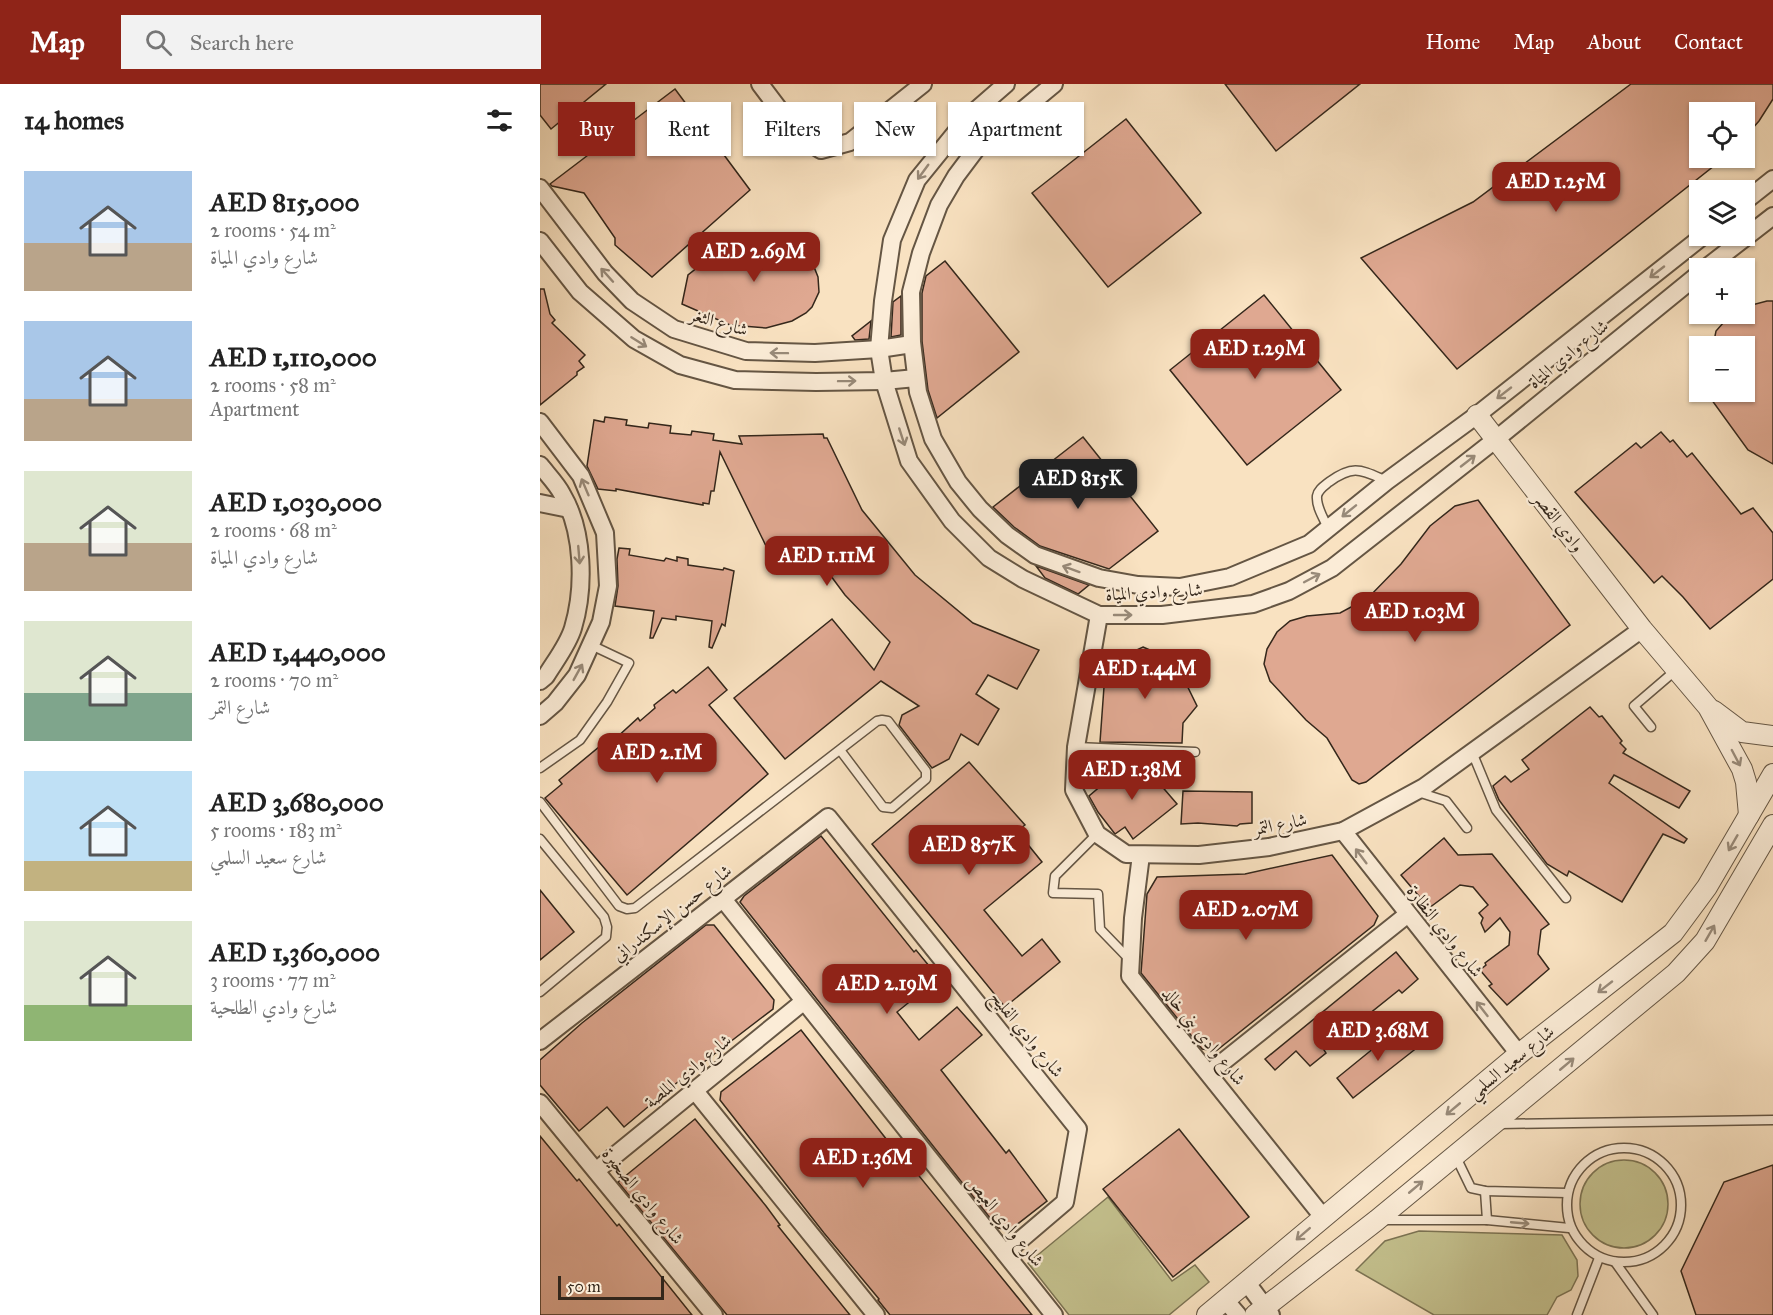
<!DOCTYPE html>
<meta charset="utf-8">
<style>
:root{--surface:#fff;--page:#f2f2f2;--text:#222;--muted:#767676;--accent:#8f2418}
body{margin:0;font-family:"IM FELL Great Primer",Amiri,serif;background:var(--page);color:var(--text);height:100vh;display:flex;flex-direction:column;font-size:22px;white-space:nowrap}
*{box-sizing:border-box;margin:0}
p{font-size:20px;color:var(--muted)}
.icon{flex:none;width:33px;height:33px;fill:none;stroke:currentColor;stroke-width:2;stroke-linecap:round;stroke-linejoin:round}
.map{position:relative;flex:1;overflow:hidden}
.panel{display:flex;flex-direction:column;background:var(--surface);width:540px}
.panel>*{flex:none}
.guide{position:absolute;left:18px;top:18px;width:570px;height:54px;display:flex;gap:12px}
.controls{position:absolute;left:1149px;top:18px;display:grid;gap:12px}
.controls a{display:grid;place-items:center;width:66px;height:66px;border-radius:0px;background:var(--surface);box-shadow:0 2px 4px #0004;font-size:30px}
.scale{position:absolute;left:18px;bottom:15px;width:106px;box-sizing:border-box;padding-left:6px;border:3px solid #34271b;border-top:0;font-size:16px;line-height:21px;white-space:nowrap;color:#34271b;-webkit-text-stroke:4px #fbecd7;paint-order:stroke}
.price{position:absolute;translate:-50% -51px;padding:0 14px;border-radius:12px;background:var(--accent);color:#fff;font-size:20px;line-height:39px;filter:drop-shadow(0 2px 3px #0008)}
.price::after{content:'';position:absolute;left:50%;top:36px;width:18px;height:14px;margin-left:-9px;background:inherit;clip-path:polygon(0 0,100% 0,50% 100%)}
.price.on{background:#222;color:#fff}
ul{padding:0;list-style:none}
li{display:flex;align-items:center;gap:18px;height:150px;padding:0 24px}
li span{display:grid;place-items:center;flex:none;width:168px;height:120px;border-radius:0px;color:#555}
li>.icon{margin-inline-start:auto}
span .icon{width:72px;height:72px;fill:#fffc;stroke-width:1}
li b{font-size:26px}
h2{display:flex;justify-content:space-between;align-items:center;height:72px;padding:0 24px;font-size:26px}
.tag{padding:0 21px;border-radius:0px;background:var(--surface);box-shadow:0 2px 4px #0004;font-size:21px;line-height:54px}
.tag.on{background:var(--accent);color:#fff}
header{display:flex;align-items:center;gap:36px;box-sizing:border-box;height:84px;padding:0 30px;background:var(--accent);color:#fff}
header strong{font-size:28px}
nav{display:flex;gap:33px;margin-inline-start:auto;font-size:21px}
.search{width:420px;height:54px;background:var(--page);display:flex;align-items:center;gap:15px;box-sizing:border-box;padding:0 21px;border-radius:0px;color:var(--muted);font-size:22px}
main{display:flex;flex:1;min-height:0}
.map>svg:first-child{display:block}
</style>
<header>
<strong>Map</strong>
<div class="search"><svg class="icon" aria-label="search" viewBox="0 0 24 24"><circle cx="10" cy="10" r="6"/><path d="M15 15l6 6"/></svg>Search here</div>
<nav><a>Home</a><a>Map</a><a>About</a><a>Contact</a></nav>
</header>
<main>
<section class="panel">
<h2>14 homes<svg class="icon" aria-label="filters" viewBox="0 0 24 24"><path d="M4 7h16M4 17h16"/><circle cx="9" cy="7" r="2"/><circle cx="15" cy="17" r="2"/></svg></h2>
<ul>
<li><span style="background:linear-gradient(#a9c7e8 60%,#b9a48a 0)"><svg class="icon" aria-label="home" viewBox="0 0 24 24"><path d="M3 11l9-7 9 7M6 9v11h12V9"/></svg></span><div><b>AED 815,000</b><p>2 rooms · 54 m²</p><p>شارع وادي المياة</p></div></li>
<li><span style="background:linear-gradient(#a9c7e8 65%,#b9a48a 0)"><svg class="icon" aria-label="home" viewBox="0 0 24 24"><path d="M3 11l9-7 9 7M6 9v11h12V9"/></svg></span><div><b>AED 1,110,000</b><p>2 rooms · 58 m²</p><p>Apartment</p></div></li>
<li><span style="background:linear-gradient(#dfe7d0 60%,#b9a48a 0)"><svg class="icon" aria-label="home" viewBox="0 0 24 24"><path d="M3 11l9-7 9 7M6 9v11h12V9"/></svg></span><div><b>AED 1,030,000</b><p>2 rooms · 68 m²</p><p>شارع وادي المياة</p></div></li>
<li><span style="background:linear-gradient(#dfe7d0 60%,#7fa58c 0)"><svg class="icon" aria-label="home" viewBox="0 0 24 24"><path d="M3 11l9-7 9 7M6 9v11h12V9"/></svg></span><div><b>AED 1,440,000</b><p>2 rooms · 70 m²</p><p>شارع التمر</p></div></li>
<li><span style="background:linear-gradient(#bfe0f5 75%,#c2b280 0)"><svg class="icon" aria-label="home" viewBox="0 0 24 24"><path d="M3 11l9-7 9 7M6 9v11h12V9"/></svg></span><div><b>AED 3,680,000</b><p>5 rooms · 183 m²</p><p>شارع سعيد السلمي</p></div></li>
<li><span style="background:linear-gradient(#dfe7d0 70%,#8fb573 0)"><svg class="icon" aria-label="home" viewBox="0 0 24 24"><path d="M3 11l9-7 9 7M6 9v11h12V9"/></svg></span><div><b>AED 1,360,000</b><p>3 rooms · 77 m²</p><p>شارع وادي الطلحية</p></div></li>
</ul>
</section>
<div class="map">
<svg width="1233" height="1231" viewBox="0 0 1233 1231">
<rect width="100%" height="100%" fill="#f9e2c1"/>
<filter id="stains"><feTurbulence type="fractalNoise" baseFrequency=".00333" numOctaves="4"/><feColorMatrix values="0 0 0 0 .2 0 0 0 0 .09 0 0 0 0 .02 0 0 0 .5 -.17"/></filter>
<radialGradient id="worn" r=".72"><stop offset=".6" stop-color="#630" stop-opacity="0"/><stop offset="1" stop-color="#630" stop-opacity=".3"/></radialGradient>
<!-- green -->
<g fill="#c4c18e" stroke="#7c7454" stroke-width="1.5">
<circle cx="1084" cy="1120" r="44"/>
<polygon points="568,1113 632,1197 655,1181 669,1198 629,1231 529,1231 488,1179"/>
<polygon points="879,1147 1022,1151 1037,1176 1038,1192 1031,1206 1017,1213 1007,1231 894,1231 816,1186 845,1157"/>
</g>
<!-- building -->
<g fill="#dfa891" stroke="#34271b" stroke-width="1.5">
<polygon points="0,0 66,0 11,45 0,31"/>
<polygon points="685,0 820,0 736,67"/>
<polygon points="1091,0 1233,0 1233,15 1219,37 1204,54 1204,28 1160,28 1160,74 1184,74 917,285 821,174 933,118"/>
<polygon points="135,5 210,106 112,193 75,161 75,154 44,109 12,102 10,100"/>
<polygon points="586,35 661,129 568,203 492,109"/>
<polygon points="200,150 252,157 274,183 278,193 279,208 272,223 266,229 252,237 226,244 190,241 142,220 148,191"/>
<polygon points="405,177 479,268 397,334 388,306 382,257 382,209 386,192"/>
<polygon points="0,205 4,205 10,230 15,236 12,239 45,271 39,277 44,283 37,288 37,291 0,321"/>
<polygon points="724,211 801,306 707,381 630,286"/>
<polygon points="361,212 361,251 351,253 353,218"/>
<polygon points="1227,217 1233,217 1233,380 1208,366 1166,308 1204,308 1204,262 1173,262 1176,247 1191,230 1204,230 1204,223"/>
<polygon points="331,237 329,255 315,256 312,252"/>
<polygon points="65,333 87,336 86,341 108,344 109,339 131,342 130,349 151,351 152,347 174,350 173,356 202,360 199,352 283,350 284,354 287,354 322,426 375,491 433,539 499,566 477,605 448,591 436,610 459,625 438,661 421,650 409,675 392,684 359,641 362,631 379,622 341,597 245,675 194,614 292,535 334,586 350,558 305,511 262,453 227,464 180,368 174,407 171,407 169,420 163,419 163,421 76,405 76,407 58,405 47,382 54,336 64,338"/>
<polygon points="1121,348 1130,358 1133,356 1147,373 1152,369 1201,430 1213,424 1233,449 1233,495 1170,545 1143,513 1122,492 1114,499 1035,408 1096,359 1101,364"/>
<polygon points="543,353 618,447 569,485 500,462 474,443 453,423"/>
<polygon points="938,416 1030,541 826,698 819,700 812,696 787,654 766,636 730,597 724,580 727,565 737,548 750,537 767,532 800,529 828,514 861,480 890,442 915,422"/>
<polygon points="79,464 90,465 89,471 124,477 126,474 137,477 137,473 148,475 148,481 183,486 184,484 194,487 185,542 182,540 172,564 169,563 172,537 136,532 136,536 122,534 113,554 110,554 114,527 75,522 78,502 77,475"/>
<polygon points="496,482 549,501 538,510 505,494"/>
<polygon points="603,563 635,577 657,622 643,639 642,659 560,658 564,603 577,575"/>
<polygon points="168,583 187,606 169,621 228,690 87,811 5,714 22,700 19,696 59,663 63,666 98,634 100,637 115,624 114,621 133,606 136,609"/>
<polygon points="1050,623 1059,633 1062,632 1082,657 1080,659 1086,665 1083,669 1150,707 1139,724 1074,691 1069,699 1147,755 1144,759 1123,750 1082,818 1029,787 1027,792 1007,780 959,716 953,702 965,692 971,698 989,685 982,676"/>
<polygon points="429,678 485,741 477,747 502,778 444,826 482,872 502,855 520,878 465,923 332,760"/>
<polygon points="601,678 637,720 593,755 585,743 575,750 558,728 549,712 575,690 577,697"/>
<polygon points="643,707 712,708 712,739 700,740 697,742 658,739 641,740"/>
<polygon points="281,752 374,868 376,866 399,894 357,928 379,956 417,923 442,951 401,986 466,1069 469,1066 507,1117 470,1146 458,1144 200,818 204,812"/>
<polygon points="904,754 918,771 952,770 1009,840 1001,846 998,870 1009,885 967,921 949,902 952,900 940,886 946,881 945,879 969,861 970,848 960,834 945,848 941,839 943,834 939,829 948,821 933,803 920,801 889,824 861,791"/>
<polygon points="792,771 838,832 834,841 676,967 662,965 601,889 607,810 617,793 705,790"/>
<polygon points="0,806 34,848 0,876"/>
<polygon points="166,841 174,841 234,916 233,925 134,1001 84,1043 67,1023 39,1047 0,1001 0,976 42,939"/>
<polygon points="856,868 878,895 862,909 859,906 784,966 786,969 770,982 756,967 735,986 725,975"/>
<polygon points="861,942 878,963 813,1014 797,994"/>
<polygon points="261,946 365,1079 367,1077 492,1231 350,1231 338,1216 339,1215 284,1149 180,1016 181,1008"/>
<polygon points="155,1035 226,1122 240,1141 238,1142 267,1178 310,1231 187,1231 78,1098"/>
<polygon points="639,1045 709,1133 633,1193 563,1105"/>
<polygon points="0,1052 37,1097 39,1095 77,1142 79,1140 152,1231 0,1231"/>
<polygon points="1233,1081 1233,1231 1156,1231 1141,1187 1184,1098"/>
</g>
<g fill="none" stroke-linecap="round" stroke-linejoin="round">
<defs>
<g id="service">
<path d="M788,444c-4,-9 -12,-21 -11,-32 1,-6 7,-10 12,-14 25,-18 32,-12 58,-1"/>
<polyline points="1111,643 1094,622 1136,586"/>
<polyline points="536,663 655,668"/>
<polyline points="932,668 956,726 1026,814"/>
<polyline points="0,684 40,656 67,618 89,579 51,561"/>
<polyline points="878,708 906,717 927,744"/>
<polyline points="0,718 79,822 87,825 95,824 337,637 342,636 348,637 386,687 386,695 352,724 343,723 300,666"/>
<polyline points="557,750 515,792 513,809 558,810 560,845 590,876"/>
<polyline points="0,755 64,833 67,843 66,853 0,908"/>
<polyline points="959,1040 1233,1036"/>
<circle cx="1084" cy="1121" r="57"/>
<polyline points="915,1071 931,1104 945,1107 1027,1109"/>
<polyline points="945,1107 947,1136"/>
<polyline points="841,1136 947,1136 1029,1144"/>
<polyline points="1075,1178 1113,1231"/>
<polyline points="1037,1231 1059,1174"/>
</g>
<g id="minor">
<polyline points="220,0 260,53 281,66 310,58 383,0"/>
<polyline points="466,0 435,27 416,48 377,96 352,156 343,217 339,265 344,297 369,377 412,437 449,474 483,495 559,531 622,531 713,520 749,507 792,484 955,356 1160,189"/>
<polyline points="514,0 437,64 416,92 399,121 381,169 371,208 372,258 378,308 393,355 418,398 440,425 467,451 495,471 559,494 598,501 640,503 690,493 769,460 847,397 937,331 1163,152"/>
<polyline points="0,104 65,189 92,217 134,245 206,267 275,269 339,265 372,260"/>
<polyline points="1204,118 1233,95"/>
<polyline points="0,157 40,208 94,255 140,281 195,296 276,298 344,297 376,294"/>
<polyline points="1166,184 1233,132"/>
<polyline points="0,338 41,392 65,449 68,502 61,538 37,591 15,619 0,632"/>
<path d="M0,381c7,9 17,19 22,29 22,37 23,94 11,134 -5,17 -18,33 -27,48l-6,5"/>
<polyline points="0,419 29,425"/>
<polyline points="559,531 536,663 534,706 557,750 586,770 659,771 729,763 803,747 884,703 1102,545"/>
<polyline points="803,747 979,970"/>
<polyline points="601,771 593,834 590,892 783,1133"/>
<polyline points="183,815 514,1231"/>
<polyline points="0,957 288,733 538,1045 525,1118 465,1169"/>
<polyline points="669,989 868,830"/>
<polyline points="155,1007 336,1231"/>
<polyline points="0,1019 174,1231"/>
<polyline points="57,1086 263,918"/>
<polyline points="707,1199 731,1231"/>
<polyline points="686,1217 698,1231"/>
</g>
<g id="tertiary">
<polyline points="937,331 1102,545 1168,623 1202,685 1206,698 1209,731"/>
<polyline points="1174,627 1202,648 1233,652"/>
<polyline points="667,1231 979,970 1133,849 1167,803 1233,690"/>
<polyline points="715,1231 837,1136 1136,889 1165,857 1233,741"/>
</g>
</defs>
<!-- service casing -->
<use href="#service" stroke="#655644" stroke-width="11"/>
<!-- minor casing -->
<use href="#minor" stroke="#655644" stroke-width="20"/>
<!-- tertiary casing -->
<use href="#tertiary" stroke="#655644" stroke-width="22"/>
<!-- service -->
<use href="#service" stroke="#fbecd7" stroke-width="8"/>
<!-- minor -->
<use href="#minor" stroke="#fbecd7" stroke-width="16"/>
<!-- tertiary -->
<use href="#tertiary" stroke="#fbecd7" stroke-width="20"/>
</g>
<!-- one-way arrows -->
<defs><path id="oneway-shaft" d="M-6 0H5M1.5-3L5.5 0L1.5 3" fill="none" stroke-width="1.6" stroke-linecap="round" stroke-linejoin="round" transform="scale(1.5)"/></defs>
<g stroke="#988a79">
<use href="#oneway-shaft" transform="translate(383 88) rotate(126)"/>
<use href="#oneway-shaft" transform="translate(1117 188) rotate(142)"/>
<use href="#oneway-shaft" transform="translate(67 191) rotate(-132)"/>
<use href="#oneway-shaft" transform="translate(99 258) rotate(32)"/>
<use href="#oneway-shaft" transform="translate(239 269) rotate(-179)"/>
<use href="#oneway-shaft" transform="translate(307 297) rotate(-1)"/>
<use href="#oneway-shaft" transform="translate(964 309) rotate(142)"/>
<use href="#oneway-shaft" transform="translate(362 353) rotate(72)"/>
<use href="#oneway-shaft" transform="translate(928 377) rotate(-38)"/>
<use href="#oneway-shaft" transform="translate(45 403) rotate(-113)"/>
<use href="#oneway-shaft" transform="translate(809 427) rotate(141)"/>
<use href="#oneway-shaft" transform="translate(39 471) rotate(85)"/>
<use href="#oneway-shaft" transform="translate(531 485) rotate(-160)"/>
<use href="#oneway-shaft" transform="translate(772 494) rotate(-28)"/>
<use href="#oneway-shaft" transform="translate(583 531)"/>
<use href="#oneway-shaft" transform="translate(38 588) rotate(-61)"/>
<use href="#oneway-shaft" transform="translate(1196 674) rotate(62)"/>
<use href="#oneway-shaft" transform="translate(1193 759) rotate(120)"/>
<use href="#oneway-shaft" transform="translate(821 772) rotate(-127)"/>
<use href="#oneway-shaft" transform="translate(1170 849) rotate(-60)"/>
<use href="#oneway-shaft" transform="translate(1065 903) rotate(142)"/>
<use href="#oneway-shaft" transform="translate(942 925) rotate(-128)"/>
<use href="#oneway-shaft" transform="translate(1027 980) rotate(-40)"/>
<use href="#oneway-shaft" transform="translate(913 1025) rotate(140)"/>
<use href="#oneway-shaft" transform="translate(876 1103) rotate(-40)"/>
<use href="#oneway-shaft" transform="translate(980 1139) rotate(5)"/>
<use href="#oneway-shaft" transform="translate(763 1150) rotate(139)"/>
</g>
<g text-anchor="middle" dominant-baseline="central" stroke-width="4.5" stroke-linejoin="round" paint-order="stroke">
<!-- street labels -->
<g font-size="18" fill="#34271b" stroke="#fbecd7">
<text transform="translate(179 238) rotate(16)">شارع الثغر</text>
<text transform="translate(1028 270) rotate(-39)">شارع وادي المياة</text>
<text transform="translate(1019 438) rotate(52)">وادي القصر</text>
<text transform="translate(614 508) rotate(-3)">شارع وادي المياة</text>
<text transform="translate(740 740) rotate(-11)">شارع التمر</text>
<text transform="translate(132 829) rotate(-38)">شارع حسن الإسكندراني</text>
<text transform="translate(905 847) rotate(52)">شارع وادي النظارة</text>
<text transform="translate(487 950) rotate(51)">شارع وادي الفليح</text>
<text transform="translate(664 952) rotate(51)">شارع وادي بني خالد</text>
<text transform="translate(971 978) rotate(-39)">شارع سعيد السلمي</text>
<text transform="translate(148 987) rotate(-39)">شارع وادي الملصة</text>
<text transform="translate(103 1112) rotate(51)">شارع وادي الصخيرة</text>
<text transform="translate(465 1137) rotate(51)">شارع وادي العيص</text>
</g>
</g>
<rect width="100%" height="100%" filter="url(#stains)"/>
<rect width="100%" height="100%" fill="url(#worn)"/>
</svg>
<div class="controls">
<a><svg class="icon" aria-label="locate" viewBox="0 0 24 24"><circle cx="12" cy="12" r="6"/><path d="M12 2v4M12 18v4M2 12h4M18 12h4"/></svg></a>
<a><svg class="icon" aria-label="layers" viewBox="0 0 24 24"><path d="M12 4l9 5-9 5-9-5zM3 14l9 5 9-5"/></svg></a>
<a>+</a>
<a>−</a>
</div>
<div class="scale">50 m</div>
<b class="price" style="left:1016px;top:129px">AED 1.25M</b>
<b class="price" style="left:214px;top:199px">AED 2.69M</b>
<b class="price" style="left:715px;top:296px">AED 1.29M</b>
<b class="price on" style="left:538px;top:426px">AED 815K</b>
<b class="price" style="left:287px;top:503px">AED 1.11M</b>
<b class="price" style="left:875px;top:559px">AED 1.03M</b>
<b class="price" style="left:605px;top:616px">AED 1.44M</b>
<b class="price" style="left:117px;top:700px">AED 2.1M</b>
<b class="price" style="left:592px;top:717px">AED 1.38M</b>
<b class="price" style="left:429px;top:792px">AED 857K</b>
<b class="price" style="left:706px;top:857px">AED 2.07M</b>
<b class="price" style="left:347px;top:931px">AED 2.19M</b>
<b class="price" style="left:838px;top:978px">AED 3.68M</b>
<b class="price" style="left:323px;top:1105px">AED 1.36M</b>
<div class="guide">
<a class="tag on">Buy</a>
<a class="tag">Rent</a>
<a class="tag">Filters</a>
<a class="tag">New</a>
<a class="tag">Apartment</a>
</div>
</div>
</main>
